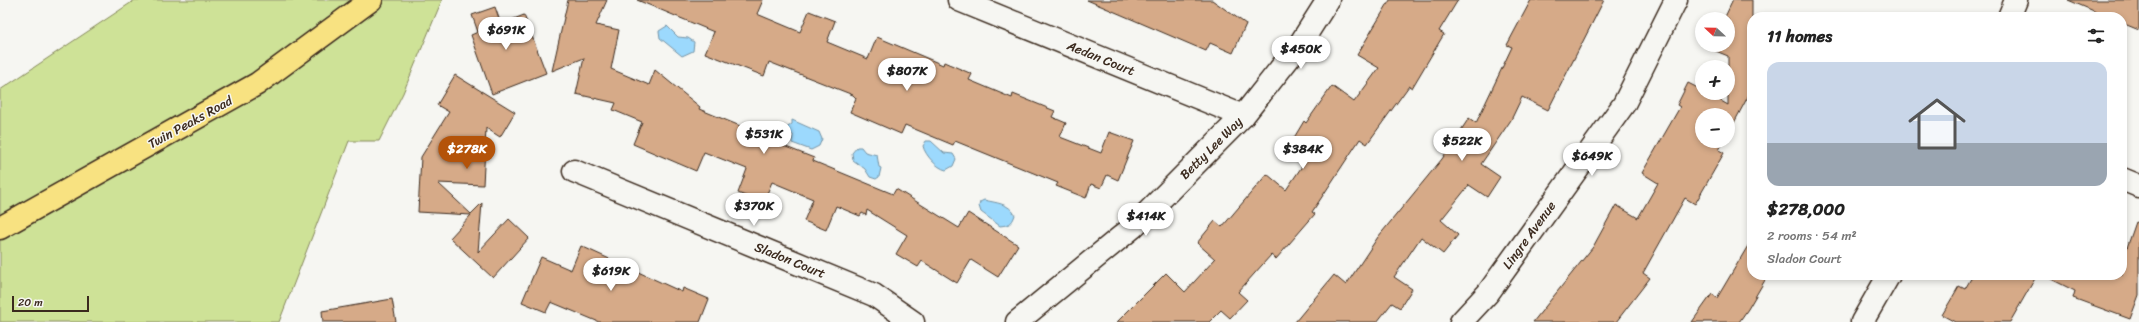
<!DOCTYPE html>
<meta charset="utf-8">
<style>
:root{--surface:#fff;--page:#f6f6f6;--text:#222;--muted:#767676;--line:#e0e0e0;--accent:#b45309}
body{margin:0;font-family:Sriracha,sans-serif;background:var(--page);color:var(--text);height:100vh;display:flex;flex-direction:column;font-size:15px;white-space:nowrap}
*{box-sizing:border-box;margin:0}
p{font-size:13px;color:var(--muted)}
.icon{flex:none;width:22px;height:22px;fill:none;stroke:currentColor;stroke-width:2;stroke-linecap:round;stroke-linejoin:round}
.map{position:relative;flex:1;overflow:hidden}
.panel{position:absolute;left:1747px;top:12px;width:380px;height:268px;display:flex;flex-direction:column;background:var(--surface);border-radius:16px;box-shadow:0 2px 6px #0003}
.panel>*{flex:none}
.needle{width:26px;rotate:292deg}
.buttons{position:absolute;left:1695px;top:12px;display:grid;gap:8px}
.buttons a{display:grid;place-items:center;width:40px;height:40px;border-radius:50%;background:var(--surface);box-shadow:0 2px 6px #0003;font-size:20px}
.scale{position:absolute;left:12px;bottom:10px;width:77px;box-sizing:border-box;padding-left:4px;border:2px solid #3b2a1e;border-top:0;font-size:11px;line-height:14px;white-space:nowrap;color:#3b2a1e;-webkit-text-stroke:3px #f6f6f2;paint-order:stroke}
.price{position:absolute;translate:-50% -34px;padding:0 9px;border-radius:14px;background:#fff;color:#222;font-size:13px;line-height:26px;filter:drop-shadow(0 1px 2px #0008)}
.price::after{content:'';position:absolute;left:50%;top:24px;width:12px;height:9px;margin-left:-6px;background:inherit;clip-path:polygon(0 0,100% 0,50% 100%)}
.price.on{background:var(--accent);color:#fff}
ul{padding:0;list-style:none}
li{display:grid;align-content:center;gap:8px;height:212px;padding:0 20px}
li+li{border-top:1px solid var(--line)}
li span{display:grid;place-items:center;height:124px;border-radius:12px;color:#555}
li>.icon{margin-inline-start:auto}
span .icon{width:72px;height:72px;fill:#fffc;stroke-width:1}
li b{font-size:17px}
h2{display:flex;justify-content:space-between;align-items:center;height:48px;padding:0 20px;font-size:17px}
.map>svg:first-child{display:block}
</style>
<div class="map">
<svg width="2139" height="322" viewBox="0 0 2139 322">
<rect width="100%" height="100%" fill="#f6f6f2"/>
<filter id="ink" filterUnits="userSpaceOnUse"><feTurbulence type="fractalNoise" baseFrequency=".025" numOctaves="2"/><feDisplacementMap in="SourceGraphic" scale="8" xChannelSelector="R" yChannelSelector="G"/><feConvolveMatrix kernelMatrix="1 2 1 2 8 2 1 2 1" color-interpolation-filters="sRGB"/></filter>
<g filter="url(#ink)">
<!-- green -->
<polygon fill="#cee297" stroke="#84865a" points="135,0 442,0 403,93 379,141 349,141 279,322 0,322 0,90"/>
<!-- water -->
<g fill="#9cd9fd" stroke="#7593a4">
<polygon points="667,26 678,37 688,38 694,42 693,51 682,56 660,38 659,31"/>
<polygon points="792,120 819,132 822,139 819,146 811,150 792,143 793,135 785,129 792,124"/>
<path d="M926,141h5l13,12 9,1 3,5 -3,7 -7,4c-9,-2 -21,-15 -23,-24z"/>
<polygon points="857,147 861,147 865,152 877,155 879,167 881,168 879,177 876,179 870,177 865,169 853,160 852,153"/>
<path d="M984,200c12,3 25,3 31,15 -3,9 -6,10 -15,11l-19,-14 -2,-6 1,-4z"/>
</g>
<!-- building -->
<g fill="#d6aa88" stroke="#3b2a1e">
<polygon points="568,0 607,0 596,25 619,30 611,69 649,85 655,70 700,107 699,109 762,135 766,126 786,134 781,145 814,158 813,161 893,194 896,189 959,228 968,213 1018,245 998,277 971,260 957,283 922,261 918,267 896,254 907,235 867,210 866,215 862,213 860,216 836,206 826,230 804,221 813,199 772,182 763,203 738,193 747,169 704,152 696,171 633,144 642,122 613,110 616,103 576,94 584,58 552,71"/>
<polygon points="637,0 763,0 757,14 800,32 809,11 835,21 827,42 868,59 877,37 943,65 944,62 972,74 969,80 1012,98 1013,94 1055,111 1052,117 1066,123 1060,137 1101,153 1109,132 1134,141 1118,180 1107,175 1101,188 1091,184 1086,198 1056,186 1058,183 955,141 953,145 905,125 901,134 850,112 856,98 853,95 769,62 764,76 705,53 714,32"/>
<polygon points="1087,0 1212,0 1246,24 1233,53 1210,43 1206,51"/>
<polygon points="1390,0 1458,0 1439,31 1444,34 1412,88 1409,86 1367,144 1360,139 1312,212 1315,214 1276,259 1271,255 1238,292 1247,300 1230,318 1221,310 1209,322 1117,322 1166,273 1185,292 1215,259 1197,243 1215,221 1222,227 1267,174 1286,190 1311,153 1292,141 1304,121 1306,123 1332,86 1354,102 1379,68 1357,55"/>
<polygon points="1531,0 1604,0 1548,110 1522,97 1511,120 1481,164 1500,177 1487,197 1469,185 1441,220 1458,235 1443,254 1421,237 1394,277 1412,289 1400,308 1392,303 1377,322 1295,322 1334,275 1346,285 1378,237 1442,159 1469,118 1476,123 1512,47 1507,45"/>
<polygon points="1733,0 1752,0 1752,89 1728,134 1728,115 1702,115 1702,141 1724,141 1719,150 1724,153 1695,204 1685,198 1643,273 1650,278 1616,322 1533,322 1593,247 1616,205 1638,218 1658,183 1642,173 1680,107 1677,105 1688,83 1702,90 1702,93 1707,93 1728,105 1728,56 1711,49 1713,45 1728,45 1728,19 1724,19"/>
<polygon points="2068,0 2139,0 2139,30 2122,23 2122,17 2108,17"/>
<polygon points="495,7 501,24 524,15 546,73 492,94 471,35 478,32 472,15"/>
<polygon points="455,75 515,112 500,137 486,128 483,185 438,183 471,214 482,203 478,252 509,219 529,238 493,278 450,238 471,215 418,212 421,157 449,112 437,105"/>
<polygon points="2136,222 2139,223 2139,295 2130,319 2073,298 2075,291 2043,275 2122,275 2122,262"/>
<polygon points="1752,239 1752,275 1768,275 1748,309 1739,322 1692,322 1712,294 1717,298"/>
<polygon points="581,246 682,292 683,288 709,299 700,322 599,322 551,302 546,312 522,302 541,257 571,270"/>
<polygon points="1973,275 2037,275 2010,322 1955,322 1942,315 1959,286 1965,289"/>
<polygon points="392,299 396,322 323,322 322,311"/>
</g>
<g fill="none" stroke-linecap="round" stroke-linejoin="round">
<defs>
<g id="street">
<polyline points="959,0 1243,116"/>
<polyline points="2009,17 2016,0"/>
<polyline points="574,171 874,295 913,322"/>
<polyline points="2122,179 2139,186"/>
<polyline points="1017,322 1133,227 1243,116 1300,44 1328,0"/>
<polyline points="1461,322 1488,293 1624,104 1676,0"/>
<polyline points="1862,322 1889,275"/>
</g>
<polyline id="primary" points="0,228 257,84 371,0"/>
</defs>
<!-- street casing -->
<use href="#street" stroke="#3b2a1e" stroke-width="25"/>
<!-- primary casing -->
<use href="#primary" stroke="#3b2a1e" stroke-width="25"/>
<!-- street -->
<use href="#street" stroke="#f6f6f2" stroke-width="22"/>
<!-- primary -->
<use href="#primary" stroke="#f8e281" stroke-width="22"/>
</g>
</g>
<g text-anchor="middle" dominant-baseline="central" stroke-width="3" stroke-linejoin="round" paint-order="stroke">
<!-- street labels -->
<g font-size="13" fill="#3b2a1e" stroke="#f6f6f2">
<text transform="translate(1101 58) rotate(22)">Aedan Court</text>
<text transform="translate(190 122) rotate(-29)">Twin Peaks Road</text>
<text transform="translate(1211 148) rotate(-45)">Betty Lee Way</text>
<text transform="translate(1529 235) rotate(-54)">Lingre Avenue</text>
<text transform="translate(790 260) rotate(22)">Sladon Court</text>
</g>
</g>
</svg>
<div class="buttons">
<a><svg class="needle" viewBox="-14 -14 28 28"><path d="M0-13l5 13h-10z" fill="#e53935"/><path d="M0 13l5-13h-10z" fill="#767676"/></svg></a>
<a>+</a>
<a>−</a>
</div>
<div class="scale">20 m</div>
<b class="price" style="left:506px;top:51px">$691K</b>
<b class="price" style="left:1301px;top:70px">$450K</b>
<b class="price" style="left:907px;top:92px">$807K</b>
<b class="price" style="left:764px;top:155px">$531K</b>
<b class="price" style="left:1462px;top:162px">$522K</b>
<b class="price on" style="left:467px;top:170px">$278K</b>
<b class="price" style="left:1303px;top:170px">$384K</b>
<b class="price" style="left:1592px;top:177px">$649K</b>
<b class="price" style="left:754px;top:227px">$370K</b>
<b class="price" style="left:1146px;top:237px">$414K</b>
<b class="price" style="left:611px;top:292px">$619K</b>
<section class="panel">
<h2>11 homes<svg class="icon" aria-label="filters" viewBox="0 0 24 24"><path d="M4 7h16M4 17h16"/><circle cx="9" cy="7" r="2"/><circle cx="15" cy="17" r="2"/></svg></h2>
<ul>
<li><span style="background:linear-gradient(#c9d6e8 65%,#9aa5b1 0)"><svg class="icon" aria-label="home" viewBox="0 0 24 24"><path d="M3 11l9-7 9 7M6 9v11h12V9"/></svg></span><div><b>$278,000</b><p>2 rooms · 54 m²</p><p>Sladon Court</p></div></li>
</ul>
</section>
</div>
